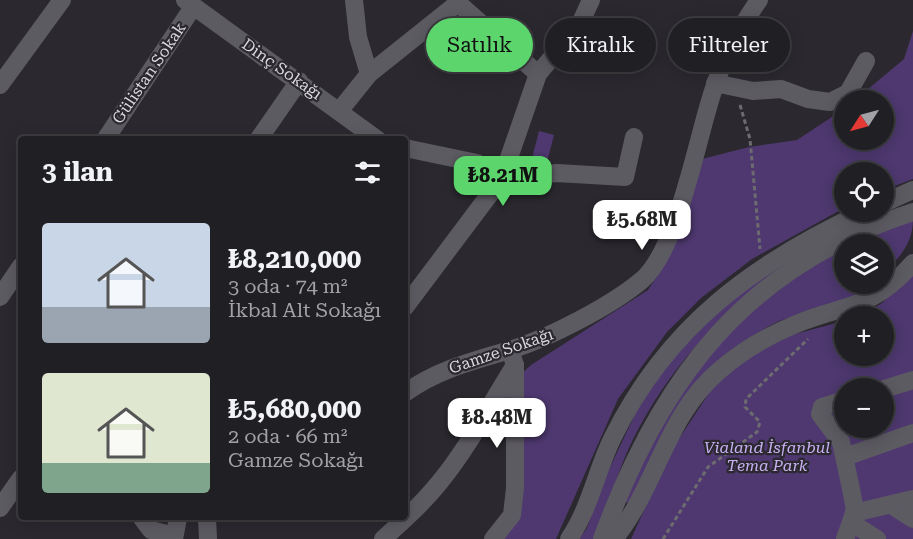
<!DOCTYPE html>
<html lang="tr">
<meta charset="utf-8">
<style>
:root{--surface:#201f23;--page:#28272b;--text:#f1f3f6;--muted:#a2a2a6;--line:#3d3d41;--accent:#5cd56d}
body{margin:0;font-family:"Roboto Serif",serif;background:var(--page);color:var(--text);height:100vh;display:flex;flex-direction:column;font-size:22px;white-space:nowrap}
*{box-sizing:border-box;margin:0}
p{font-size:20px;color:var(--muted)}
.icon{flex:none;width:33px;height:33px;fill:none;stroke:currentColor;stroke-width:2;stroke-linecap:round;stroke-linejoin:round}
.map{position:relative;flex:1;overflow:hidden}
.details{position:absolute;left:18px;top:136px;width:390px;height:384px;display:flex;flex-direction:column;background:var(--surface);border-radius:6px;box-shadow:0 3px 15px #0003,0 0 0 2px var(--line)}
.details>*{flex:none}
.banner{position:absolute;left:426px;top:18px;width:396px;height:54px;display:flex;gap:12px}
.needle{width:39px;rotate:234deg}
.buttons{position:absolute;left:834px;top:90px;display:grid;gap:12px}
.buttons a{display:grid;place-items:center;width:60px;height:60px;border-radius:50%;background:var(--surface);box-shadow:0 3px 15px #0003,0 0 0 2px var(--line);font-size:30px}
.price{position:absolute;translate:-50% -51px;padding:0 14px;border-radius:12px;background:#fff;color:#222;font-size:20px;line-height:39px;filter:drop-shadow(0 2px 3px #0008)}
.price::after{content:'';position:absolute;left:50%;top:36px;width:18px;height:14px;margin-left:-9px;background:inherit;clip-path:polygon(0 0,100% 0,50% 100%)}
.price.selected{background:var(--accent);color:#111}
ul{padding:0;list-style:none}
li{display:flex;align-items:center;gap:18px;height:150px;padding:0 24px}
li span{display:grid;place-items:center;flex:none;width:168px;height:120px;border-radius:6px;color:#555}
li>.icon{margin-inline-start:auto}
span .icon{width:72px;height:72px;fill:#fffc;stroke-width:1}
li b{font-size:26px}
h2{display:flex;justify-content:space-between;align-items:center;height:72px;padding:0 24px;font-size:26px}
.pill{padding:0 21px;border-radius:27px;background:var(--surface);box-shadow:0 3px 15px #0003,0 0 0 2px var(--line);font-size:21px;line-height:54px}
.pill.selected{background:var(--accent);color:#111}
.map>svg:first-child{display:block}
</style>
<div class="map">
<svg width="913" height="539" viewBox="0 0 913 539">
<rect width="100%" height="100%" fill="#2b292f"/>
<!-- green -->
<g fill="#4e386f" fill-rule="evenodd">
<polygon points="913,31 913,179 884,190 884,172 844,172 844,208 752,259 701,298 667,332 618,399 556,539 498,539 516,516 520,375 531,365 648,290 663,267 702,159 749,147 797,140 844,109 844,140 884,140 884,100 855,100 904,59"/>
<polygon points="539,131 554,135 546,166 531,162"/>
<path d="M913,219c0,24 -13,38 -29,54v-29h-30z"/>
<path d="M844,249v35h30c-21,24 -62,25 -92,36 -9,3 -19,10 -28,15 -67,38 -94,102 -125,169l-4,-3c27,-71 71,-142 128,-193 27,-24 60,-42 91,-59z"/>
<path d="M805,252c-76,51 -138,114 -177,198 -13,29 -20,61 -35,89h-14l8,-11 18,-50 33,-70 17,-27 32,-39 44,-44z"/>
<path d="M913,273v266h-282l40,-88 40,-61 23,-22 46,-30 64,-17v35h40v-40h-23l21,-13zM844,388h40v40h-40z"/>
</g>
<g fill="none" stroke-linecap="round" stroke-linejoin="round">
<!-- path -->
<g stroke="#6d6b70" stroke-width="3" stroke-dasharray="4.5 3" stroke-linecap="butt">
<polyline points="740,105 750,139 760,249"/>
<polyline points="663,539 708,467 757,432 760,422 745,407 746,399 808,339"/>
</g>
<!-- minor -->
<g stroke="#5d5b62" stroke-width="18">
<polyline points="185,0 378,140"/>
<polyline points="354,0 358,37 369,74"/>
<polyline points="715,83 753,91 781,89 808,99 830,102 848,93 866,61"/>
<polyline points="0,85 62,0"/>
<polyline points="340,110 369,74 458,3 538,74"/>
<polyline points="105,140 193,7"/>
<polyline points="258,140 299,81"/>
<polyline points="405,148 477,163 502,178 557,173 625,177 634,137"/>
<polyline points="884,203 913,190"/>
<polyline points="0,297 21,266"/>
<polyline points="405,307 502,178 538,74 580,24 591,0"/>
<polyline points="884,389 913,380"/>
<path d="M405,393c32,-23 67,-32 105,-43 39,-12 101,-44 132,-70 37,-32 56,-148 73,-195 10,-30 26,-59 44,-85"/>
<polyline points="844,400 822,407 820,414 841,442 851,489 855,510 845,539"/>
<polyline points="845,457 913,433"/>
<polyline points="891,505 913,519"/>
<polyline points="0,508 21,478"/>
<polyline points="854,513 913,499"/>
<polyline points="142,518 151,530 174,536"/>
<polyline points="207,518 208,539"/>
<polyline points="852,523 877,539"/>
<polyline points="174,539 178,518"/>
<path d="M383,539c20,-18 39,-35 56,-56 30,-36 51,-79 76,-118l-5,-15"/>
<polyline points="493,539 512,515 515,488 515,365"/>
<path d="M569,539c21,-31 27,-67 43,-100 55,-113 142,-176 252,-227"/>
<path d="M602,539c58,-160 143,-273 311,-327"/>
<path d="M614,539c43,-52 51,-123 106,-169 22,-19 47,-34 74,-45 52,-22 77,-14 119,-62"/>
</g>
</g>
<g text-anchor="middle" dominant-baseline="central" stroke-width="4.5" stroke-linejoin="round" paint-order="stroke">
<!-- street labels -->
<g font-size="16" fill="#d9d7dc" stroke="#2b292f">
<text transform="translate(282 69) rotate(35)">Dinç Sokağı</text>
<text transform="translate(149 73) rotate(-56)">Gülistan Sokak</text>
<text transform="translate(501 351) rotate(-19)">Gamze Sokağı</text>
</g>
<!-- park labels -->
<g font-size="16" font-style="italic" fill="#c7b0f1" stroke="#2b292f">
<text x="767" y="447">Vialand İsfanbul<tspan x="767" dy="18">Tema Park</tspan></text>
</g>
</g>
</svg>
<div class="buttons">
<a><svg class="needle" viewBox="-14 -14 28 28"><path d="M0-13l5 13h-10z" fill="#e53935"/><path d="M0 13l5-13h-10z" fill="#a2a2a6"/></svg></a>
<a><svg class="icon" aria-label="locate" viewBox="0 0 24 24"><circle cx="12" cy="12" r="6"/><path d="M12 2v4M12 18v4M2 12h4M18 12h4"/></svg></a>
<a><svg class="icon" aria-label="layers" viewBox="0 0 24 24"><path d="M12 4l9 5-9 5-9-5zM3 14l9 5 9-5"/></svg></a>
<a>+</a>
<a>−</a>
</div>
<b class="price selected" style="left:503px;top:207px">₺8.21M</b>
<b class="price" style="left:642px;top:251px">₺5.68M</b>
<b class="price" style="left:497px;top:449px">₺8.48M</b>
<div class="banner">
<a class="pill selected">Satılık</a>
<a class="pill">Kiralık</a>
<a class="pill">Filtreler</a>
</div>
<section class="details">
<h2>3 ilan<svg class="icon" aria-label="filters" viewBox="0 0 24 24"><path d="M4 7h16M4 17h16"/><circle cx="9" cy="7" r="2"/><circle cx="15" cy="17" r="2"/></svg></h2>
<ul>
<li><span style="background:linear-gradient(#c9d6e8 70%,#9aa5b1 0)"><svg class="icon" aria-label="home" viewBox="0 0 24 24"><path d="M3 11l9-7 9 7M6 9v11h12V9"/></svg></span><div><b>₺8,210,000</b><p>3 oda · 74 m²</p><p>İkbal Alt Sokağı</p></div></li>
<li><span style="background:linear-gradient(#dfe7d0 75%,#7fa58c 0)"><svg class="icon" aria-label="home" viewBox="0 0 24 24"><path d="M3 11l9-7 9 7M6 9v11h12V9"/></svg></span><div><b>₺5,680,000</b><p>2 oda · 66 m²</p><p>Gamze Sokağı</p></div></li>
</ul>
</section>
</div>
